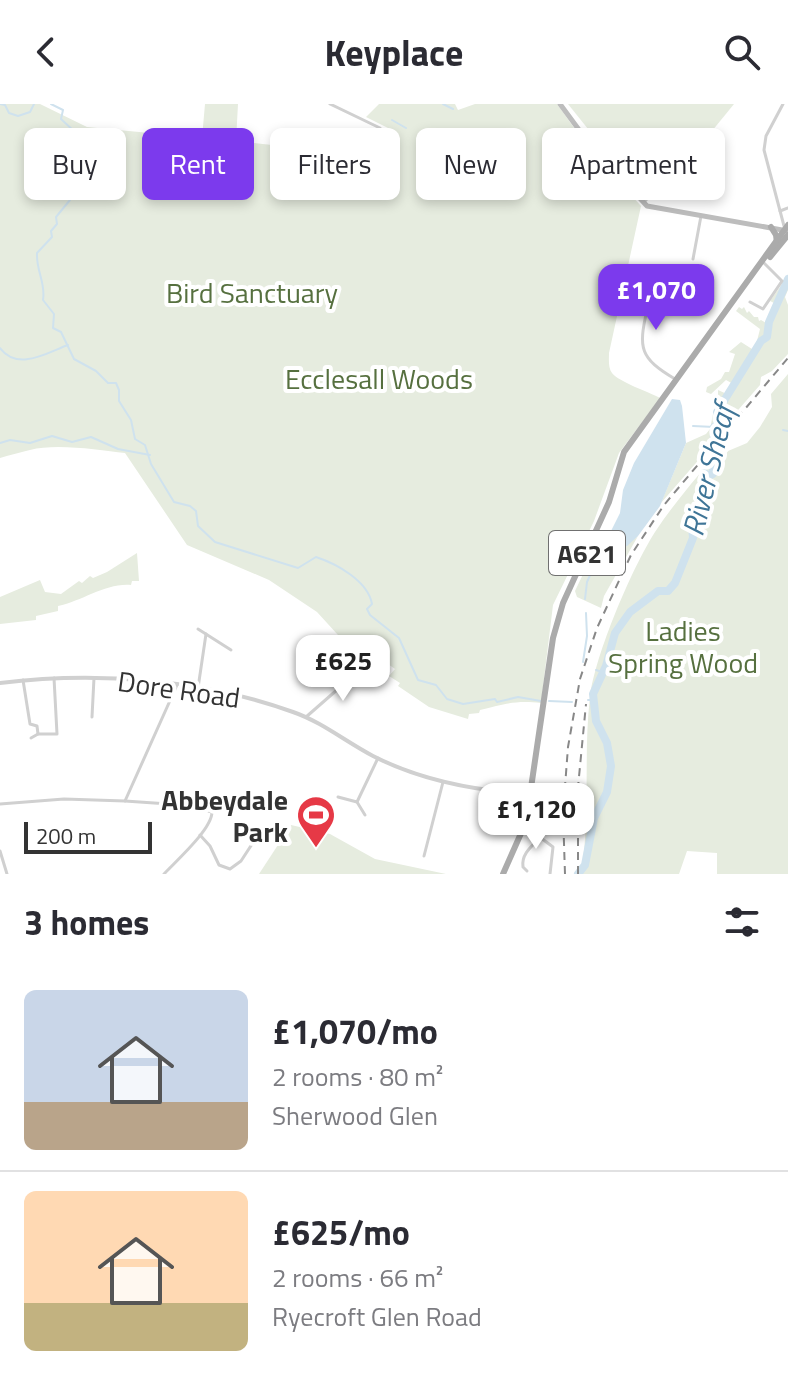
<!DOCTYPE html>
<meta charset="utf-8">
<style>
:root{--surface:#fff;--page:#f2f2f3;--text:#2b2b33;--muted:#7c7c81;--line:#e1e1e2;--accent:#7c3aed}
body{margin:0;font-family:"Titillium Web",sans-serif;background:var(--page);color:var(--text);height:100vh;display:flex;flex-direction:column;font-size:30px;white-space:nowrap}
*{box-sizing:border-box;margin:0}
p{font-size:26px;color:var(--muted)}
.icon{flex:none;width:44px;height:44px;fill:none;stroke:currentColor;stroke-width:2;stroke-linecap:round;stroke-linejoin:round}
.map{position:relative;height:770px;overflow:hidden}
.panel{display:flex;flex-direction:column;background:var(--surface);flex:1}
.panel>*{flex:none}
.hud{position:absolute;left:24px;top:24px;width:740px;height:72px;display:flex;gap:16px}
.scale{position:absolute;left:24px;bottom:20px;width:128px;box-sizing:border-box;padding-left:8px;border:4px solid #333;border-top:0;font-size:22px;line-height:28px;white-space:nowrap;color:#333;-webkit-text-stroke:6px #fff;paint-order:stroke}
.price{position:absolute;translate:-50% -68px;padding:0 18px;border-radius:16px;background:#fff;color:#222;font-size:26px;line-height:52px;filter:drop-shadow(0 2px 4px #0008)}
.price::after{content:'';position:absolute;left:50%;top:48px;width:24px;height:18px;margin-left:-12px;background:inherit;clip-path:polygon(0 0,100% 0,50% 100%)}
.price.active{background:var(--accent);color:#fff}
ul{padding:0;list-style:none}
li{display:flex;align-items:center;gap:24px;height:200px;padding:0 24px}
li+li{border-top:2px solid var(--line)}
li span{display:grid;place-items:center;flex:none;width:224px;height:160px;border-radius:12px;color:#555}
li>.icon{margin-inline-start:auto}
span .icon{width:96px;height:96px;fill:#fffc;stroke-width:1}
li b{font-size:34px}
h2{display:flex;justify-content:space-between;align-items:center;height:96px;padding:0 24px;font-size:34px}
.chip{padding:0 28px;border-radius:12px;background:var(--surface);box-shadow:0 4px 12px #0003;font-size:28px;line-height:72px}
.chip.active{background:var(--accent);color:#fff}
header{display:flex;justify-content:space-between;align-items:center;height:104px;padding:0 24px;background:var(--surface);font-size:36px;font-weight:700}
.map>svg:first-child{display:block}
</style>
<header><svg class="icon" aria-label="back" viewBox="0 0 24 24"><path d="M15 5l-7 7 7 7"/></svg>Keyplace<svg class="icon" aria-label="search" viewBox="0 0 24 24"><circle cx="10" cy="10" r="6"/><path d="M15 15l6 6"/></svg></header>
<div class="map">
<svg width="788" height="770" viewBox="0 0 788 770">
<rect width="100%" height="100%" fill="#fff"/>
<!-- green -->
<g fill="#e6ecdf">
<path d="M0,0h40l47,23 115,11 3,-34h33l-2,37 72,8 24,-2 57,1 5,-17 -28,-14 13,-13h76l3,6 17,-6h82l33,46 51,56 -32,147c0,6 -1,15 3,20 7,9 37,19 48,25l-41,55 -25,68 -41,84 -12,98c-25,-3 -37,1 -61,7l-1,3 -10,1 -1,5 -39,-12 -31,-21 2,-3 -11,-7 6,-7 -17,-12 -9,12 -52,-57 -48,-32 -82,-35 -62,-92c-26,-3 -69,-10 -95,-3 -9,2 -20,5 -30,8z"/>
<polygon points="568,0 734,0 712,27 645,96"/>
<polygon points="788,172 788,186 785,193 788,201 788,250 772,267 761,273 760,281 718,329 716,336 661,399 686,339 706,330 710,325 713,310 726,297 718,294 718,286 729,291 735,281 726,276 711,290 706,288 707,283 721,275 725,268 729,268 735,250 729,248 741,238 752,245 756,241 760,225 736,207 739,203 742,205 744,203 747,209 749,207 754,213 758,213 759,217 761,216 766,219 774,199 770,197 772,194"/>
<path d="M788,270v500h-71v-21l-30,-2 -8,23h-98c10,-58 2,-119 9,-177 5,-42 42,-129 65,-165 17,-26 37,-49 56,-72l9,2 8,-11 19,-8 13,-16 12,-20 -1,-13z"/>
<path d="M638,432l-34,60 -3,12 -24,-11 -2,-6 20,-42c16,5 31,-3 43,-13z"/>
<path d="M137,449l2,28h-7l-1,4c-26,-2 -48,16 -73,21v5l-22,5v4l-36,4v-27l40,-17 5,12 16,2 18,-13 3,2 8,-7 3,2 14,-6z"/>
<polygon points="291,721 330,730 375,755 446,770 259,770"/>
</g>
<!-- water -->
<polygon fill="#cfe2ee" points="672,295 680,296 682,302 686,339 660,402 638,432 627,442 601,447 620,409 623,386 634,359"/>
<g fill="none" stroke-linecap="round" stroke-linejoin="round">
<!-- stream -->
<g stroke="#cfe2ee" stroke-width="2">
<polyline points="0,0 5,1 9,9 18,12 30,8 34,0"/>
<path d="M51,0l12,6 -2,9 15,14c1,12 -4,22 -13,29l8,10 -1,28 -14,17 1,7 -6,7 1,6 -15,16c-1,18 9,30 6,47l11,14 -1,14 8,4 13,27 22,12 12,12h8l3,7v11l12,19 4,19 10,6 6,19 23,38 16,4 6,5 2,15 17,16 83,26 18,-11c21,7 52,24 56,47l-5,5 3,6 29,23 19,42 18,5 11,14 16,5 32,-5 2,3 21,-5 23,4"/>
<polyline points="443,0 453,5"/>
<polyline points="392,16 406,24"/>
<path d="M0,244c18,24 48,4 68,-3"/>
<polyline points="693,322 714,323"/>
<polyline points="783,326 788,327"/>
<polyline points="0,339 10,336 30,339 52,332 72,338 91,333 118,345 150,351"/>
<polyline points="585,495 587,478 601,447"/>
<polyline points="583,558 587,532 586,509"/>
<polyline points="596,566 602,568"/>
<polyline points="588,596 592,596"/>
<polyline points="549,597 572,598"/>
</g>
<!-- river -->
<path stroke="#cfe2ee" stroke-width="8" d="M578,770l7,-9 9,-47 13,-26 4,-26 -4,-23 -11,-22 -3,-27 13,-28 9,-33 15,-21 28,-21h10l7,-8 18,-45 -1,-12 7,-20 7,-9h-5c3,-9 1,-17 3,-24l5,3 4,-2 1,-47 3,-2v-13l44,-71 6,-4 2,-15 19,-43"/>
<!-- minor -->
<g stroke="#d0d0d0" stroke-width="3">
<polyline points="330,0 380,24"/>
<polyline points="783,0 766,32 764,46 784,122"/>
<polyline points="645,97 689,52"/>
<polyline points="780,107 788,104"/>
<polyline points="693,155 701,112"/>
<path d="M650,181c2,9 -1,16 -3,25 -9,39 -7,48 28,69"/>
<polyline points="750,198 763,205 782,177 764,159"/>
<polyline points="198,525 231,546"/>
<polyline points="23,576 30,620 37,622 38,630"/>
<polyline points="198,584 206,530"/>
<polyline points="92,613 94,574"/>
<polyline points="306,613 362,564"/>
<polyline points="31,634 38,630 57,630 54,574"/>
<polyline points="338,693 357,698 365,711"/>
<polyline points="125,697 177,581"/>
<polyline points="357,698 378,654"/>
<polyline points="0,700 64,695 125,697 183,701 212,708 222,704 242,707 254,701 270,703"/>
<polyline points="525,722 553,743 550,770"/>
<polyline points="200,731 210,742 219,761 230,765 241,757 260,728"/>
<polyline points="0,747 7,770"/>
<polyline points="424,752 443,678"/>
<path d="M527,767l-4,-4c-2,-13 9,-21 17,-29"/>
<path d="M164,770c13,-14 48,-45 48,-62"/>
</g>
<!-- tertiary -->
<path stroke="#d0d0d0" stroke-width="4" d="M0,579c96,-12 202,-4 293,29 29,10 53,30 80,44 49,25 103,35 158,38"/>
<!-- secondary -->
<polyline stroke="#bdbdbd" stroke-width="5" points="560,0 585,34 647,102 788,127"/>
<!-- primary -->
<g stroke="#ababab" stroke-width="6">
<polyline points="771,123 776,131 777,139"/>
<polyline points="770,153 788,131"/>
<polyline points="503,770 526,718 553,534 563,499 609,398 624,348 788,121"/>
</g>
<!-- rail -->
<g stroke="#888" stroke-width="2" stroke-dasharray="8 6" stroke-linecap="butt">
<polyline points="565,770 563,709 568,643 580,575 597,524 631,451 664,401 788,254"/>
<polyline points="578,770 578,683 586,600"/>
</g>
</g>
<!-- icons -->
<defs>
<symbol id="stadium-pin" viewBox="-11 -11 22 30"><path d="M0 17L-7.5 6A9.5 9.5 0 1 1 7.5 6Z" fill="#e63946" stroke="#fff"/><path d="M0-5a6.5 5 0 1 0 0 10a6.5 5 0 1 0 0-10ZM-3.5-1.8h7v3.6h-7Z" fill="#fff"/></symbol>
</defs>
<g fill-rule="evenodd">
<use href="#stadium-pin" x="294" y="689" width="44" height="60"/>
</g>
<g text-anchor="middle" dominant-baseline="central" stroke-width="8" stroke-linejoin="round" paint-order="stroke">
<!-- shield labels -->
<rect fill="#fff" stroke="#707070" stroke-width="2" x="549" y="427" width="76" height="44" rx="6"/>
<g font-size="26" font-weight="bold" fill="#333">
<text x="587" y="449">A621</text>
</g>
<!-- park labels -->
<g font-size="28" fill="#56703f" stroke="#fff">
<text x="252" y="188">Bird Sanctuary</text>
<text x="379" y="274">Ecclesall Woods</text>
<text x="683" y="526">Ladies<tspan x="683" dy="32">Spring Wood</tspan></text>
</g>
<!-- street labels -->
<g font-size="28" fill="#333" stroke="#fff">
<text transform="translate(179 585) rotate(8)">Dore Road</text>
</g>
<!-- poi labels -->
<g font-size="28" font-weight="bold" fill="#333" stroke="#fff" text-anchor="end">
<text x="288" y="695">Abbeydale<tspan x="288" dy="32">Park</tspan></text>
</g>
<!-- water labels -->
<g font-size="30" font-style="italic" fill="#3f7597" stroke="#fff">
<text transform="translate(708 366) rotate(-76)">River Sheaf</text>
</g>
</g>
</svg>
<div class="scale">200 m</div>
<b class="price active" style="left:656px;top:228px">£1,070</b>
<b class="price" style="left:343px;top:599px">£625</b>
<b class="price" style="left:536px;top:747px">£1,120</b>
<div class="hud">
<a class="chip">Buy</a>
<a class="chip active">Rent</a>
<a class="chip">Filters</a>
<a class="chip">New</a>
<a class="chip">Apartment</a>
</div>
</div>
<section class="panel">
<h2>3 homes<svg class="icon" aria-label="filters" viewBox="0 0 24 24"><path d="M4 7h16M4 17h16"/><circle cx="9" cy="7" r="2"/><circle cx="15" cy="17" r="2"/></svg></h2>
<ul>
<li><span style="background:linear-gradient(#c9d6e8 70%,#b9a48a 0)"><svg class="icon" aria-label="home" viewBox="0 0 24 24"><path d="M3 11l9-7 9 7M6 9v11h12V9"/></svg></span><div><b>£1,070/mo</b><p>2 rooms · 80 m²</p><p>Sherwood Glen</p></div></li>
<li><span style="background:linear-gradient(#ffd9b3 70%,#c2b280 0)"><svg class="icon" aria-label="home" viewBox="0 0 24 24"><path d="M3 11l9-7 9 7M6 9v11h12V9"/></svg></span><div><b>£625/mo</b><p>2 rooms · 66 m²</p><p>Ryecroft Glen Road</p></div></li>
</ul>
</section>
